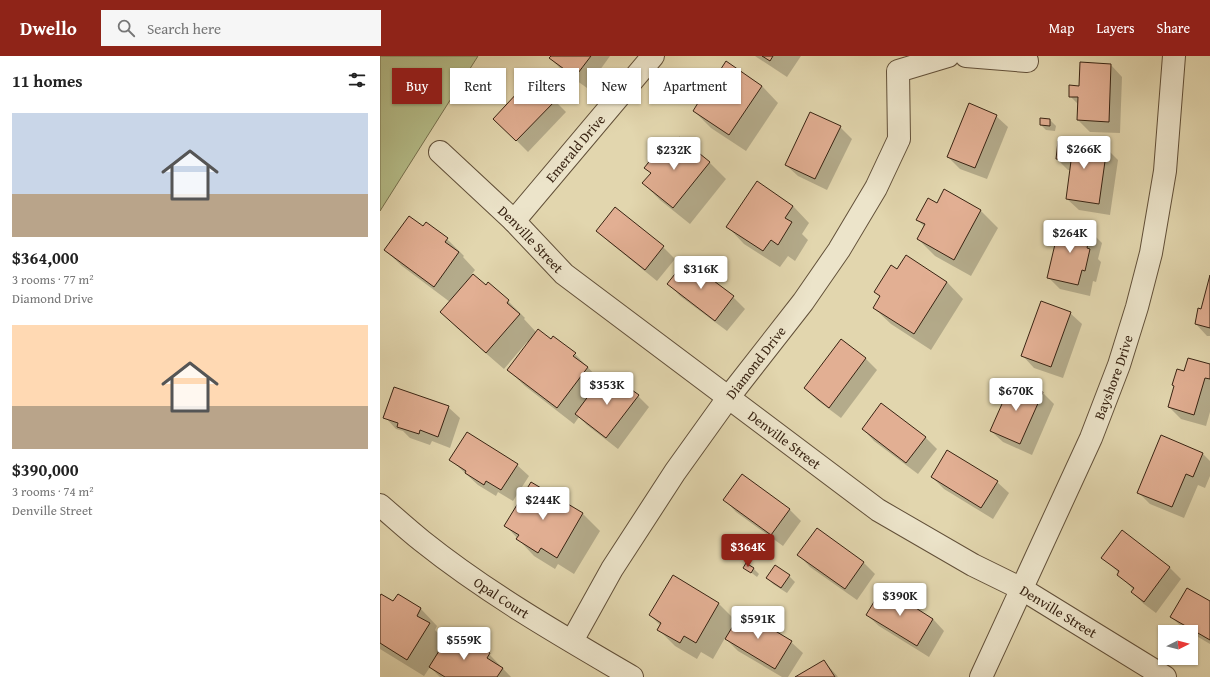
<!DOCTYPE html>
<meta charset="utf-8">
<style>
:root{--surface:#fff;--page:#f6f6f6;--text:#222;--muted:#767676;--accent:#8f2418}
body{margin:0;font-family:"Gentium Book Plus",serif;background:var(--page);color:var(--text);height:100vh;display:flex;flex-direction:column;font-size:15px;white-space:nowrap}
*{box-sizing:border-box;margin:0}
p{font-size:13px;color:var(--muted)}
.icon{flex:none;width:22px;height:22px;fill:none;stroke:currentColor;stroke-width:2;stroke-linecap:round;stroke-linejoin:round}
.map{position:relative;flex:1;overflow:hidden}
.sheet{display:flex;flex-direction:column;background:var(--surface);width:380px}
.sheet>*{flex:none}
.guide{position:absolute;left:12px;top:12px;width:380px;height:36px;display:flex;gap:8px}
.needle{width:26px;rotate:84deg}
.tools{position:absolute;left:778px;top:569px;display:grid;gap:8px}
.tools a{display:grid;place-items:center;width:40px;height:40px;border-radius:0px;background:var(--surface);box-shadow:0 1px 3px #0004;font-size:20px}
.price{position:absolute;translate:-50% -34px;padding:0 9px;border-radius:4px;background:#fff;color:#222;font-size:13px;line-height:26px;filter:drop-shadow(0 1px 2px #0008)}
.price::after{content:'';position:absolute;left:50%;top:24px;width:12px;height:9px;margin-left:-6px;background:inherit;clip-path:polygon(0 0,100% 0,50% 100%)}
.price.selected{background:var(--accent);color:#fff}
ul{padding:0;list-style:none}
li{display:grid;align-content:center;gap:8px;height:212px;padding:0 12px}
li span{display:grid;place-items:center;height:124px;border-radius:0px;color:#555}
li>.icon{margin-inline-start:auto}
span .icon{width:72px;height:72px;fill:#fffc;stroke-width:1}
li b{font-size:17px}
h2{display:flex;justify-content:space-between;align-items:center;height:48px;padding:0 12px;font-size:17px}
.pill{padding:0 14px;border-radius:0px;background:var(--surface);box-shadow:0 1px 3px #0004;font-size:14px;line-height:36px}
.pill.selected{background:var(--accent);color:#fff}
header{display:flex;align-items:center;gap:24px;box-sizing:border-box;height:56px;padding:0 20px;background:var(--accent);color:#fff}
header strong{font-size:19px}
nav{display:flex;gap:22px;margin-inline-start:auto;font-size:14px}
.search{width:280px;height:36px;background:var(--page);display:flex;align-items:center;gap:10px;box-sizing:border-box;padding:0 14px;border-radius:0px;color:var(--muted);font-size:15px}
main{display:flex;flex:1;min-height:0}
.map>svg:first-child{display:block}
</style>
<header>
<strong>Dwello</strong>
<div class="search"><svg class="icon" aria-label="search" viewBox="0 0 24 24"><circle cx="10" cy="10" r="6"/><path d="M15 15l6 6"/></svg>Search here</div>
<nav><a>Map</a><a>Layers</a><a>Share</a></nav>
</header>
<main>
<section class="sheet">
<h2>11 homes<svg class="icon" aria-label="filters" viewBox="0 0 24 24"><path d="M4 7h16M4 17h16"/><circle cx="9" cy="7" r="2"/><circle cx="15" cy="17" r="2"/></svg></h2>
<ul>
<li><span style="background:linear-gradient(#c9d6e8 65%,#b9a48a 0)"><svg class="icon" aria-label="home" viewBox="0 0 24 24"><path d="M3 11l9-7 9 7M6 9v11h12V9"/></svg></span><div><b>$364,000</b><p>3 rooms · 77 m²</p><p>Diamond Drive</p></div></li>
<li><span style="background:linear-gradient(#ffd9b3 65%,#b9a48a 0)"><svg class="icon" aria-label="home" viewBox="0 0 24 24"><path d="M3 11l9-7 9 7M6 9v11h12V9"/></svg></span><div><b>$390,000</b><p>3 rooms · 74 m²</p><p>Denville Street</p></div></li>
</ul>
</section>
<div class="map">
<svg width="830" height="621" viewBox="0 0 830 621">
<rect width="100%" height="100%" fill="#e2d6ae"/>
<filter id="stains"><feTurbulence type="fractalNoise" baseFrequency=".005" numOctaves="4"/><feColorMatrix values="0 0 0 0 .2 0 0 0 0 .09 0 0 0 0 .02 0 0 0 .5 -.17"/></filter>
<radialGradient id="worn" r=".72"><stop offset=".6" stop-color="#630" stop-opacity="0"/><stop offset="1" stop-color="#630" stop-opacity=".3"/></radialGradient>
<!-- green -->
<polygon fill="#b5bd89" stroke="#76704e" points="0,0 98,0 0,155"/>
<!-- shadow -->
<g fill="#0003">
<polygon points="172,0 230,0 207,32 182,14 170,2"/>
<polygon points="375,0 421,0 407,21"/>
<polygon points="346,6 382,30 398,47 366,95 331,72 314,55"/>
<polygon points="731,9 742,21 740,77 710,76 698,64 699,49 690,40 700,31"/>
<polygon points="175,45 186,56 148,96 126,74"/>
<polygon points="616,60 628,71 607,123 580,113 568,101"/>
<polygon points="670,64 676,70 675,75 666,74 661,69"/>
<polygon points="460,71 472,83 447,134 418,120 406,109"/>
<polygon points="291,92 329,106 346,123 310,168 280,144 263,127"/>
<polygon points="726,92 738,104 730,159 699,154 687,143 690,114 688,114 677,103"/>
<polygon points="564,135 601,155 618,172 591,220 555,200 538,183 545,171 537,164 557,148"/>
<polygon points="413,150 429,167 422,178 428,184 415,205 408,200 400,211 364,188 348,171"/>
<polygon points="235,153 283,191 295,203 277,225 229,186 218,174"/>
<polygon points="43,171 67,183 84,200 83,201 95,214 92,218 106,230 108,228 128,245 145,262 144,263 156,276 195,298 221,325 233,333 258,340 269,351 238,393 207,369 199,361 194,368 145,330 128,314 148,287 147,286 124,313 78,273 61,256 70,246 22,210 5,194"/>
<polygon points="711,176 722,187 718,203 721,206 716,226 713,225 710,240 680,233 668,221"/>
<polygon points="517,214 567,226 583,243 551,294 511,268 494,252 501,241 495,236"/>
<polygon points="830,223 830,280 827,280 816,268 822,255"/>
<polygon points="289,228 353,241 365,253 347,275 300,240"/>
<polygon points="690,257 702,268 683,322 654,312 643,300"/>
<polygon points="461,284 486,303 497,314 461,362 437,344 425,332"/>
<polygon points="830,309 830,356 826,370 801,363 789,351 805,316"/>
<polygon points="662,336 674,348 652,399 623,386 611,375"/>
<polygon points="501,348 546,382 557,393 538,418 494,385 483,373"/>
<polygon points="68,351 80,362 70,392 52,385 50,389 30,382 23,375 16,373 5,361"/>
<polygon points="782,380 823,398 830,405 830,420 825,432 818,429 804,462 770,448 758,436"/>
<polygon points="71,404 137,409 149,420 133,445 118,436 116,440 98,429"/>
<polygon points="363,420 410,454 421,465 403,490 356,456 345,444"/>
<polygon points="552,421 617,426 629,437 613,463 564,433"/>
<polygon points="151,427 203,458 220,475 194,518 178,508 175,513 154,500 126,470"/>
<polygon points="437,473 484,507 495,518 477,544 430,511 419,499"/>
<polygon points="742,476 790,512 801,523 776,557 764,548 752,536 754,534 738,518 739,517 723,501"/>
<polygon points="364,511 373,512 379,518 377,521"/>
<polygon points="395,511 409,520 415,526 407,537 393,528 387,522"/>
<polygon points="293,520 339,548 357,566 411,586 423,597 408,621 402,621 358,595 345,582 333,603 321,596 317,603 295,590 278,573 281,570 270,559"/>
<polygon points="503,533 553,563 564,575 549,601 499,570 487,559"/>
<polygon points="18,539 41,553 57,570 55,574 66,585 84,589 109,598 131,621 60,621 50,611 44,620 0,593 0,542 14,547"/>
<polygon points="830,546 830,588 803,572 791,561"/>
<polygon points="444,605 458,621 417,621"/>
</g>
<!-- building -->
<g fill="#e2af93" stroke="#382312">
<polygon points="171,0 211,0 195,21 169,2"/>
<polygon points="382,0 393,0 390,5"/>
<polygon points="346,5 382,30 349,79 313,55 321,42 317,39 333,16 337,19"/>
<polygon points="700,6 731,8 729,66 697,64 698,41 689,41 689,29 699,30"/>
<polygon points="152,21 176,44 136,85 113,63"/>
<polygon points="589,47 617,59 595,112 567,101"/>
<polygon points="430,56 461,70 435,123 405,109"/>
<polygon points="660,62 670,63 670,70 660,69"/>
<polygon points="299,81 330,106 293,152 262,127 271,117 264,112 285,86 291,91"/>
<polygon points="678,85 727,91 719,148 686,143 691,105 676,103"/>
<polygon points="377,125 413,150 405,162 412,166 398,189 391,184 383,195 346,171"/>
<polygon points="564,133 601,154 574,204 537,183 545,168 536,164 548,142 557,147"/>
<polygon points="235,151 284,190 265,214 216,175"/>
<polygon points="29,160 43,170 46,166 68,182 65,186 79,196 54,231 4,194"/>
<polygon points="680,167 711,175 707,192 710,193 705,215 702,214 698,229 667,222"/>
<polygon points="526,199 567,226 534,278 493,252 500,240 494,236 511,209 517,213"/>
<polygon points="306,204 354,240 335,265 287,228"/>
<polygon points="93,218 106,229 108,226 129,244 127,247 140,258 106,297 60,256"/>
<polygon points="830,219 830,272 815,268 818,252 821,253"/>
<polygon points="661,245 691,256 671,311 641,300"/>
<polygon points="158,273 171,283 173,280 196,297 193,300 208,311 177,352 127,314"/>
<polygon points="461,283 486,302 449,352 424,332"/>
<polygon points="808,302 830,308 830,323 825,322 814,359 788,351 794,330 792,329 797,313 804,315"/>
<polygon points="221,323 233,331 238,324 259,339 226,382 195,358"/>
<polygon points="633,323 663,336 640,388 610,375"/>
<polygon points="14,331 69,350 58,381 40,374 39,378 17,371 18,367 3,362"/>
<polygon points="501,347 546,381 526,407 482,373"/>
<polygon points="87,376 138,408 121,434 106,425 104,429 85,417 86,415 69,404"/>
<polygon points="781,379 823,397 813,421 806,418 792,451 757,437"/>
<polygon points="567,394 618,425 601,452 551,421"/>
<polygon points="362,418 410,453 391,479 343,444"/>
<polygon points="151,426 203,457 177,502 161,492 158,497 136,483 139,479 124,470"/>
<polygon points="437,472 484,506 465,533 417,499"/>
<polygon points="742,474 790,511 764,546 751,536 754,532 737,519 739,515 721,502"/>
<polygon points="366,507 374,512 371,517 363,512"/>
<polygon points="395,509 410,519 401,532 386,522"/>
<polygon points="293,519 339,547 316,587 304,580 300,587 277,574 281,567 269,559"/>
<polygon points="503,531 553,563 537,590 486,559"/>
<polygon points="807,532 830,545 830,584 790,561"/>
<polygon points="1,538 13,545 18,538 41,552 37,560 50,567 27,604 0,587 0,540"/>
<polygon points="362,555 412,585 395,613 345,583"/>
<polygon points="69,579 83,587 86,583 110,597 107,602 123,612 117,621 65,621 49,611"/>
<polygon points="444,604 455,621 415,621"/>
</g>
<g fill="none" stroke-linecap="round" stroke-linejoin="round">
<defs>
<g id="minor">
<polyline points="586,0 647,5"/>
<path id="s1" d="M60,96l74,69 50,53 314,236 95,55 49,24 143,88"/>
<path id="s2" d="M134,165l139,-165"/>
<path id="s3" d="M0,449c14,12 27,24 42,36 65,52 138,94 210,136"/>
<path id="s4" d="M192,585l40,-72 63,-97 53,-74 75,-96 36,-52 37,-62 23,-49 -1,-68 50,-15"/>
<path id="s5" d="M601,621l110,-239 28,-73 18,-58 14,-54 14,-82 9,-115"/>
</g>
</defs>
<!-- minor casing -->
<use href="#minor" stroke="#625039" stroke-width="24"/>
<!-- minor -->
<use href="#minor" stroke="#ece4ca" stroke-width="22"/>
</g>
<g text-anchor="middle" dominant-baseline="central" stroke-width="3.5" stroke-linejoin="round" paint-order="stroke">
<!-- street labels -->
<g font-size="14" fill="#382312" stroke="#ece4ca">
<text stroke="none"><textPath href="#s2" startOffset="95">Emerald Drive</textPath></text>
<text stroke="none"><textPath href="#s1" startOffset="126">Denville Street</textPath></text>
<text stroke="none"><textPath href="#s4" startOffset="334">Diamond Drive</textPath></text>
<text stroke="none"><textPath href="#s5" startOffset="328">Bayshore Drive</textPath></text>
<text stroke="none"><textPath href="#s1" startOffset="450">Denville Street</textPath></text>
<text stroke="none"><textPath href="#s3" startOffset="153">Opal Court</textPath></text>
<text stroke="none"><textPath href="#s1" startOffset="774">Denville Street</textPath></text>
</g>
</g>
<rect width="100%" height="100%" filter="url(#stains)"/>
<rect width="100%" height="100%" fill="url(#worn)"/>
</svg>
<div class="tools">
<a><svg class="needle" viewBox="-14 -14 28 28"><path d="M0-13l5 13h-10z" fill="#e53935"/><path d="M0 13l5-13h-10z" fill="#767676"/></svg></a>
</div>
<b class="price" style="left:704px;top:114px">$266K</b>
<b class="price" style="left:294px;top:115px">$232K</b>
<b class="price" style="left:690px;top:198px">$264K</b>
<b class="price" style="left:321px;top:234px">$316K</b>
<b class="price" style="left:227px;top:350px">$353K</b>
<b class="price" style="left:636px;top:356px">$670K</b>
<b class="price" style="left:163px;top:465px">$244K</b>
<b class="price selected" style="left:368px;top:512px">$364K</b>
<b class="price" style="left:520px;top:561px">$390K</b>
<b class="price" style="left:378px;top:584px">$591K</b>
<b class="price" style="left:84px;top:605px">$559K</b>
<div class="guide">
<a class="pill selected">Buy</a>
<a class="pill">Rent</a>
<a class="pill">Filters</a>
<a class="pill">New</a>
<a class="pill">Apartment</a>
</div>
</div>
</main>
